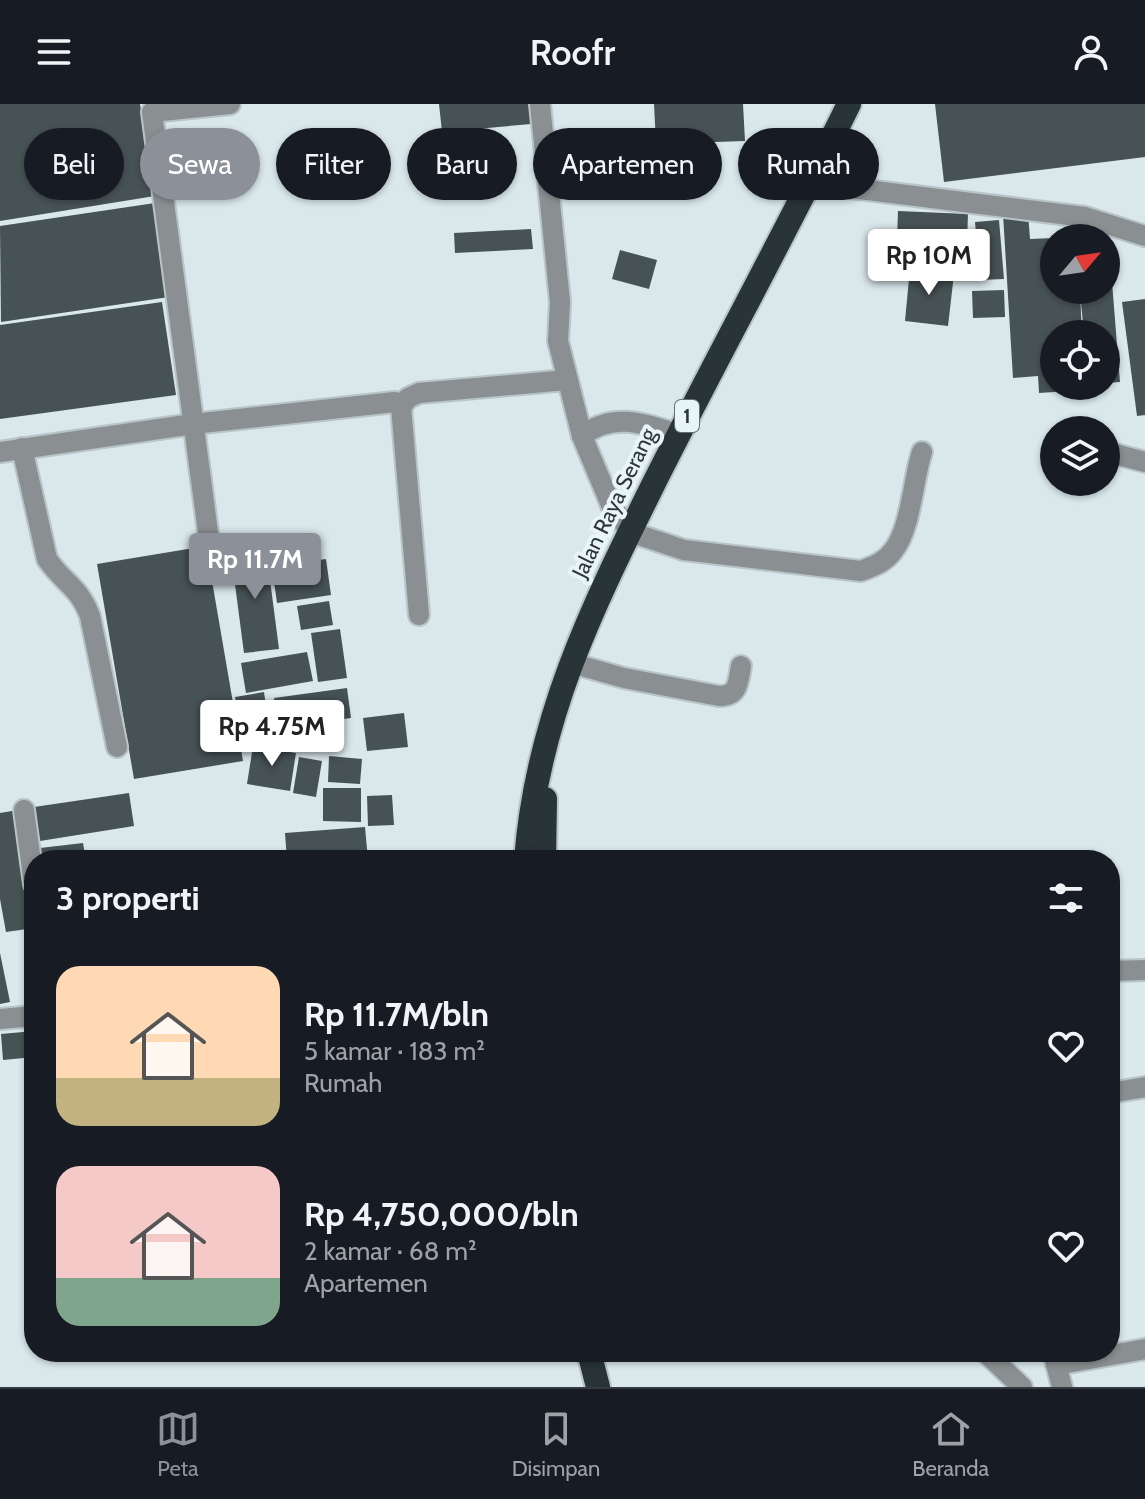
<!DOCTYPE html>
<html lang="id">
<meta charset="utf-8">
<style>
:root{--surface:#171b24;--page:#242831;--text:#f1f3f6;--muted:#9ea1a6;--line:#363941;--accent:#8c9099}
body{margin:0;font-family:Cabin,sans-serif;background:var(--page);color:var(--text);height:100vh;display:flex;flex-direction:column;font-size:30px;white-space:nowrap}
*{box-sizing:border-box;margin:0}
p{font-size:26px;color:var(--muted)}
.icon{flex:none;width:44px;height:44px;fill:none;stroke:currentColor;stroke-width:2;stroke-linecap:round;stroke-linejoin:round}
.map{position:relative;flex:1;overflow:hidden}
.drawer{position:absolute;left:24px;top:746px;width:1096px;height:512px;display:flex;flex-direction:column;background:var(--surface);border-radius:32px;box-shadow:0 2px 6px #0004}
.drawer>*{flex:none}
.banner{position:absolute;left:24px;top:24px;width:1098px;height:72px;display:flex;gap:16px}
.needle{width:52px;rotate:61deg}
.fabs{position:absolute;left:1040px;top:120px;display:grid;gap:16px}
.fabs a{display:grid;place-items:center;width:80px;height:80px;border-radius:50%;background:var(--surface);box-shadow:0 2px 6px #0004;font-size:40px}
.price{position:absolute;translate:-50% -68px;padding:0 18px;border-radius:8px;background:#fff;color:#222;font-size:26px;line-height:52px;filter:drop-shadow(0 2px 4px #0008)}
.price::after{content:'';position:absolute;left:50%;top:48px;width:24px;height:18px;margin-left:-12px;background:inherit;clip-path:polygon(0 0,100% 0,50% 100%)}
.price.on{background:var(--accent);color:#fff}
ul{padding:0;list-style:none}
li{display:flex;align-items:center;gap:24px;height:200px;padding:0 32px}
li span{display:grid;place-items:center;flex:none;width:224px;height:160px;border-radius:24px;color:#555}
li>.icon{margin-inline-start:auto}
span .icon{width:96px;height:96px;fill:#fffc;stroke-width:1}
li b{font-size:34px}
h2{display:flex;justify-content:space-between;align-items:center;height:96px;padding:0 32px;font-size:34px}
.chip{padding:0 28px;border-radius:36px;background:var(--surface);box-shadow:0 2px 6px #0004;font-size:28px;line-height:72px}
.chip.on{background:var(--accent);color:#fff}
header{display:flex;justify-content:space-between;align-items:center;height:104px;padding:0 32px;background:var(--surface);font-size:36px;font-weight:600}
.dock{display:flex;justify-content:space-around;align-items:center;height:112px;border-top:2px solid var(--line);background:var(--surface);font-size:22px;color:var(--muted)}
.dock a{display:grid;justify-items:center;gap:4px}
.dock .on{color:var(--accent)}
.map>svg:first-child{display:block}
</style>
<header><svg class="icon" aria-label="menu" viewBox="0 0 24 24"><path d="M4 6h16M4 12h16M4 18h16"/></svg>Roofr<svg class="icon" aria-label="person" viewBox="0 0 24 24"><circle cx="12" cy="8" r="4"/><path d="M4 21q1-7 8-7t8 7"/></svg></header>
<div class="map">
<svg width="1145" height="1283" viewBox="0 0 1145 1283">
<rect width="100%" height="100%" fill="#dae8eb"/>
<!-- building -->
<g fill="#475255">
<polygon points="0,0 140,0 155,92 0,117"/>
<polygon points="439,0 529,0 531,20 442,28"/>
<polygon points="654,0 743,0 745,37 656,40"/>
<polygon points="935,0 1145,0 1145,53 944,78"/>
<polygon points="667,44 701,49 696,82 662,76"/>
<polygon points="155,99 169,193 1,218 0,122"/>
<polygon points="898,107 968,110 967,139 897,136"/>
<polygon points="1028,109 1030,135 1054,134 1054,186 1106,186 1106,134 1086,134 1086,132 1108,128 1120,278 1106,279 1106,230 1084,230 1080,189 1082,230 1054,230 1054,282 1085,282 1085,286 1039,289 1038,272 1013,274 1003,110"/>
<polygon points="999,116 1004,175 980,176 975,118"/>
<polygon points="531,125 533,145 455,149 454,129"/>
<polygon points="620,146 657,156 649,185 612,175"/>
<polygon points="910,164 954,170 948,222 905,217"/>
<polygon points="1004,186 1005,213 973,214 972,187"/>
<polygon points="1145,195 1145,311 1137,312 1122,198"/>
<polygon points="162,198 176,291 0,315 0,221"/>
<polygon points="206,442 243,657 134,675 97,460"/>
<polygon points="266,445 279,545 244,549 231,450"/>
<polygon points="326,455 331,491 277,499 272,463"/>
<polygon points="329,497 333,521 301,526 297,502"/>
<polygon points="340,525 347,574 318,578 311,529"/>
<polygon points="307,548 313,577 246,589 241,559"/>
<polygon points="347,584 351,614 278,624 274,594"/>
<polygon points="264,588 271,636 243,641 235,593"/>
<polygon points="404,609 408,643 367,647 363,614"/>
<polygon points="253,642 296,649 290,687 247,680"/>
<polygon points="329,652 362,655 360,680 328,678"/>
<polygon points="299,653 322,657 316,693 293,689"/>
<polygon points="323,684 361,684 361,718 323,717"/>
<polygon points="129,689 134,722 40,737 34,703"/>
<polygon points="392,691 394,721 368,722 367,692"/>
<polygon points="18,706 34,797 34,824 6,828 0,795 0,709"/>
<polygon points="365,723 368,756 287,756 285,729"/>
<polygon points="83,739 86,756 42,756 40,744"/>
<polygon points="0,849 10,898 0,900"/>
<polygon points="34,927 34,953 3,956 1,930"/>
</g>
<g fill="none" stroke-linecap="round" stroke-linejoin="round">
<defs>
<g id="minor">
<path d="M540,0l20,198 -2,39 24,95 29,69 19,27 54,18 177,21c13,-5 24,-9 32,-20 18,-22 20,-72 29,-99"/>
<polyline points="810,79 1085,113 1145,132"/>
<polyline points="401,303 408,294 419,289 567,276"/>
<path d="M582,332c30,-24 61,-13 95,-2"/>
<path d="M22,344l25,111c17,25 31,26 43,57l27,131"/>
<polyline points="0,348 193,320 395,298 401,303 419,511"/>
<polyline points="1111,349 1145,358"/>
<polyline points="209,436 152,8 230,0"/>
<path d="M571,559l53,15 95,18c20,0 19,-14 22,-30"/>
<polyline points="24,706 34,780"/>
<polyline points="1110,867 1145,866"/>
<polyline points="0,915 34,912"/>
<polyline points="1110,989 1145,983"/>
<polyline points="985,1248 1022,1283"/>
<polyline points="1053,1248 1062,1283"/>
<polyline points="1056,1261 1145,1245"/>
</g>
<g id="highway">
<path d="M526,756c11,-144 68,-256 131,-383 63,-125 130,-247 192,-373"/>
<polyline points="544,756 545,695"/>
<polyline points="589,1248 598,1283"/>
</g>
</defs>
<!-- minor casing -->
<use href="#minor" stroke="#b8c4c7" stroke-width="24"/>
<!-- highway casing -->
<use href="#highway" stroke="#b8c4c7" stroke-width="28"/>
<!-- minor -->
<use href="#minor" stroke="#8a9091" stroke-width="20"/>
<!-- highway -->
<use href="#highway" stroke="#293437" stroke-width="24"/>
</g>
<g text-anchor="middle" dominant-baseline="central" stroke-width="8" stroke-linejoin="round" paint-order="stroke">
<!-- shield labels -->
<rect fill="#e7f5f9" stroke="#676f71" stroke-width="2" x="675" y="296" width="24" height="32" rx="6"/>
<g font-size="20" font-weight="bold" fill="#303637">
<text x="687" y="312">1</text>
</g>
<!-- street labels -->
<g font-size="22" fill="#303637" stroke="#e7f5f9">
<text transform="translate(614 399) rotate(-64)">Jalan Raya Serang</text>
</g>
</g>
</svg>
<div class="fabs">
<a><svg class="needle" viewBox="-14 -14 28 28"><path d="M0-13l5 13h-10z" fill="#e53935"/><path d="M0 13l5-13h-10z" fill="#9ea1a6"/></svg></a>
<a><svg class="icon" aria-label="locate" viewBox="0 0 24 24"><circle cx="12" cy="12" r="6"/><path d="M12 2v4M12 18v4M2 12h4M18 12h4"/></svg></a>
<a><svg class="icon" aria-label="layers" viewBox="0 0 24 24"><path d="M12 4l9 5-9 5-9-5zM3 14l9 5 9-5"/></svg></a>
</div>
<b class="price" style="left:929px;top:193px">Rp 10M</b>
<b class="price on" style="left:255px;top:497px">Rp 11.7M</b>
<b class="price" style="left:272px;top:664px">Rp 4.75M</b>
<div class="banner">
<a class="chip">Beli</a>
<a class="chip on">Sewa</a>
<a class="chip">Filter</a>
<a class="chip">Baru</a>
<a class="chip">Apartemen</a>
<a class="chip">Rumah</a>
</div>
<section class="drawer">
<h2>3 properti<svg class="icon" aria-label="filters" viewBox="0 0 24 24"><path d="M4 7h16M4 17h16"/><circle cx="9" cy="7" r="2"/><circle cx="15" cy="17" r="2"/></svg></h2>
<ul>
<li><span style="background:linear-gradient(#ffd9b3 70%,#c2b280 0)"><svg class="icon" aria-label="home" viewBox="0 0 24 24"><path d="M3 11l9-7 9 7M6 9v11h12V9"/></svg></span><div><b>Rp 11.7M/bln</b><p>5 kamar · 183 m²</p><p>Rumah</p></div><svg class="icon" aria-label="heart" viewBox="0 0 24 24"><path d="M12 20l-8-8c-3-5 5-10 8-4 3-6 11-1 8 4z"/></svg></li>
<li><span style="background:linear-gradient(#f6c9c9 70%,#7fa58c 0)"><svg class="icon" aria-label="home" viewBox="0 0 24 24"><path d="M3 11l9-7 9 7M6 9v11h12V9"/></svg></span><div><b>Rp 4,750,000/bln</b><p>2 kamar · 68 m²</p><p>Apartemen</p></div><svg class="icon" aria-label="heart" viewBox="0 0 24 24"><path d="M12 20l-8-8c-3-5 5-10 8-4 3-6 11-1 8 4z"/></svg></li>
</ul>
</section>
</div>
<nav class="dock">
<a class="on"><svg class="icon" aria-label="map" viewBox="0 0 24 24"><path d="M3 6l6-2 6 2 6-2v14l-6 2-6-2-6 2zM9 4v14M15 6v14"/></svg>Peta</a>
<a><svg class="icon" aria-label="saved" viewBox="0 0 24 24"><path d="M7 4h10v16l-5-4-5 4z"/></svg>Disimpan</a>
<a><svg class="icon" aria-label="home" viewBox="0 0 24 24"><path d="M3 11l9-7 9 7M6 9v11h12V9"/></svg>Beranda</a>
</nav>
